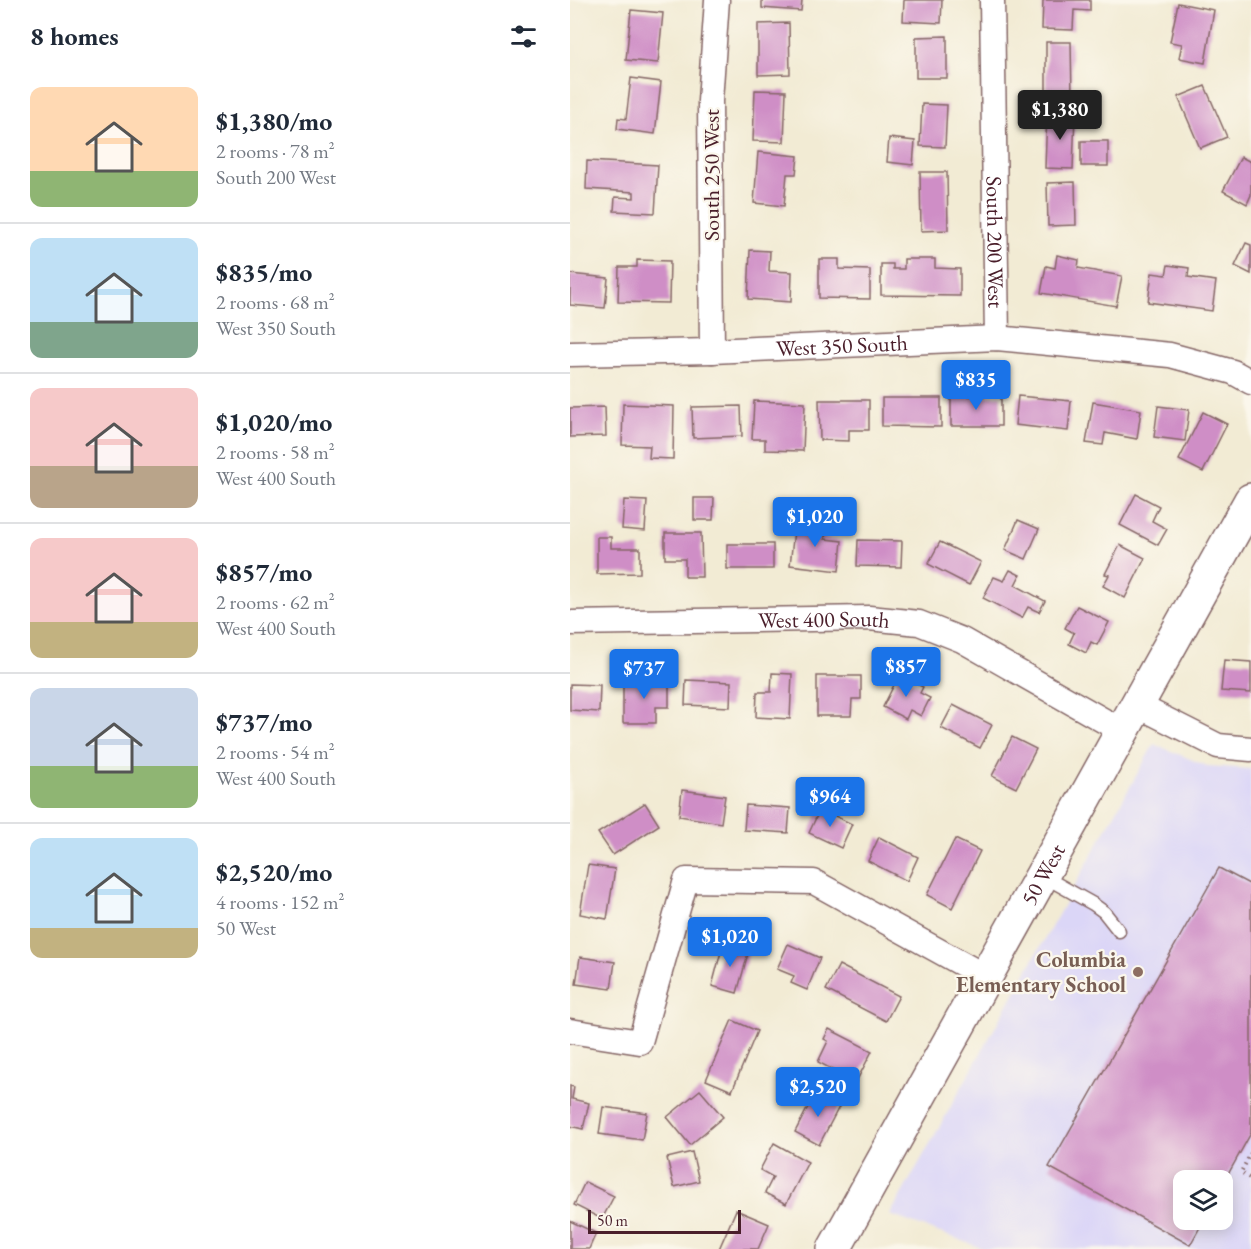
<!DOCTYPE html>
<meta charset="utf-8">
<style>
:root{--surface:#fff;--page:#f6f6f7;--text:#1f2937;--muted:#747a83;--line:#e0e1e3;--accent:#1a73e8}
body{margin:0;font-family:"EB Garamond",serif;background:var(--page);color:var(--text);height:100vh;display:flex;flex-direction:column;font-size:22px;white-space:nowrap}
*{box-sizing:border-box;margin:0}
p{font-size:20px;color:var(--muted)}
.icon{flex:none;width:33px;height:33px;fill:none;stroke:currentColor;stroke-width:2;stroke-linecap:round;stroke-linejoin:round}
.map{position:relative;flex:1;overflow:hidden}
.details{display:flex;flex-direction:column;background:var(--surface);width:570px}
.details>*{flex:none}
.controls{position:absolute;left:603px;top:1170px;display:grid;gap:12px}
.controls a{display:grid;place-items:center;width:60px;height:60px;border-radius:12px;background:var(--surface);box-shadow:0 3px 15px #0003;font-size:30px}
.scale{position:absolute;left:18px;bottom:15px;width:153px;box-sizing:border-box;padding-left:6px;border:3px solid #4a1f2b;border-top:0;font-size:16px;line-height:21px;white-space:nowrap;color:#4a1f2b;-webkit-text-stroke:4px #fbf7ec;paint-order:stroke}
.price{position:absolute;translate:-50% -51px;padding:0 14px;border-radius:6px;background:var(--accent);color:#fff;font-size:20px;line-height:39px;filter:drop-shadow(0 2px 3px #0008)}
.price::after{content:'';position:absolute;left:50%;top:36px;width:18px;height:14px;margin-left:-9px;background:inherit;clip-path:polygon(0 0,100% 0,50% 100%)}
.price.current{background:#222;color:#fff}
ul{padding:0;list-style:none}
li{display:flex;align-items:center;gap:18px;height:150px;padding:0 30px}
li+li{border-top:2px solid var(--line)}
li span{display:grid;place-items:center;flex:none;width:168px;height:120px;border-radius:12px;color:#555}
li>.icon{margin-inline-start:auto}
span .icon{width:72px;height:72px;fill:#fffc;stroke-width:1}
li b{font-size:26px}
h2{display:flex;justify-content:space-between;align-items:center;height:72px;padding:0 30px;font-size:26px}
main{display:flex;flex:1;min-height:0}
.map>svg:first-child{display:block}
</style>
<main>
<section class="details">
<h2>8 homes<svg class="icon" aria-label="filters" viewBox="0 0 24 24"><path d="M4 7h16M4 17h16"/><circle cx="9" cy="7" r="2"/><circle cx="15" cy="17" r="2"/></svg></h2>
<ul>
<li><span style="background:linear-gradient(#ffd9b3 70%,#8fb573 0)"><svg class="icon" aria-label="home" viewBox="0 0 24 24"><path d="M3 11l9-7 9 7M6 9v11h12V9"/></svg></span><div><b>$1,380/mo</b><p>2 rooms · 78 m²</p><p>South 200 West</p></div></li>
<li><span style="background:linear-gradient(#bfe0f5 70%,#7fa58c 0)"><svg class="icon" aria-label="home" viewBox="0 0 24 24"><path d="M3 11l9-7 9 7M6 9v11h12V9"/></svg></span><div><b>$835/mo</b><p>2 rooms · 68 m²</p><p>West 350 South</p></div></li>
<li><span style="background:linear-gradient(#f6c9c9 65%,#b9a48a 0)"><svg class="icon" aria-label="home" viewBox="0 0 24 24"><path d="M3 11l9-7 9 7M6 9v11h12V9"/></svg></span><div><b>$1,020/mo</b><p>2 rooms · 58 m²</p><p>West 400 South</p></div></li>
<li><span style="background:linear-gradient(#f6c9c9 70%,#c2b280 0)"><svg class="icon" aria-label="home" viewBox="0 0 24 24"><path d="M3 11l9-7 9 7M6 9v11h12V9"/></svg></span><div><b>$857/mo</b><p>2 rooms · 62 m²</p><p>West 400 South</p></div></li>
<li><span style="background:linear-gradient(#c9d6e8 65%,#8fb573 0)"><svg class="icon" aria-label="home" viewBox="0 0 24 24"><path d="M3 11l9-7 9 7M6 9v11h12V9"/></svg></span><div><b>$737/mo</b><p>2 rooms · 54 m²</p><p>West 400 South</p></div></li>
<li><span style="background:linear-gradient(#bfe0f5 75%,#c2b280 0)"><svg class="icon" aria-label="home" viewBox="0 0 24 24"><path d="M3 11l9-7 9 7M6 9v11h12V9"/></svg></span><div><b>$2,520/mo</b><p>4 rooms · 152 m²</p><p>50 West</p></div></li>
</ul>
</section>
<div class="map">
<svg width="681" height="1249" viewBox="0 0 681 1249">
<rect width="100%" height="100%" fill="#fbf7ec"/>
<filter id="ink" filterUnits="userSpaceOnUse"><feTurbulence type="fractalNoise" baseFrequency=".0167" numOctaves="2"/><feDisplacementMap in="SourceGraphic" scale="12" xChannelSelector="R" yChannelSelector="G"/><feConvolveMatrix kernelMatrix="1 2 1 2 8 2 1 2 1" color-interpolation-filters="sRGB"/></filter>
<filter id="wash" filterUnits="userSpaceOnUse"><feTurbulence type="fractalNoise" baseFrequency=".008" numOctaves="4" result="noise"/><feDisplacementMap in="SourceGraphic" scale="24" xChannelSelector="R" yChannelSelector="G"/><feGaussianBlur stdDeviation="1.35" result="paint"/><feColorMatrix in="noise" values="0 0 0 0 0 0 0 0 0 0 0 0 0 0 0 0 0 1.4 0 .05"/><feComposite in="paint" operator="in"/></filter>
<g filter="url(#wash)">
<rect width="100%" height="100%" fill="#f2ebd4"/>
<!-- built -->
<path fill="#dbd6f7" fill-rule="evenodd" d="M584,744l53,22 44,3v480h-266l-95,-34zM614,1180h38v40h-38z"/>
<g id="blocks">
<!-- building -->
<g fill="#cf8ec6">
<polygon points="192,0 232,0 231,11 192,8"/>
<polygon points="334,0 372,0 371,23 333,21"/>
<polygon points="473,0 520,0 520,11 504,10 503,30 472,29"/>
<polygon points="608,3 644,10 635,63 609,58 612,44 600,42"/>
<polygon points="61,10 93,13 88,63 56,60"/>
<polygon points="219,23 220,74 188,75 188,24"/>
<polygon points="377,36 377,78 346,78 346,37"/>
<polygon points="476,42 501,42 502,98 476,98"/>
<polygon points="61,78 91,82 85,134 47,129 48,118 56,119"/>
<polygon points="635,86 657,137 630,148 608,97"/>
<polygon points="185,90 216,91 214,142 183,141"/>
<polygon points="352,104 377,105 375,147 350,146"/>
<polygon points="477,112 505,114 503,169 475,168"/>
<polygon points="319,138 345,141 343,165 317,162"/>
<rect x="511" y="141" width="27" height="25"/>
<polygon points="188,152 228,156 226,174 217,174 214,206 184,203"/>
<polygon points="671,157 681,162 681,195 677,204 653,191"/>
<polygon points="17,161 88,165 85,213 44,211 45,197 64,198 64,192 16,189"/>
<polygon points="350,172 377,172 378,230 351,231"/>
<polygon points="505,182 506,225 478,226 477,183"/>
<polygon points="676,243 681,245 681,274 665,266"/>
<polygon points="180,250 200,251 199,271 222,272 221,302 178,299"/>
<polygon points="487,255 509,260 508,268 552,276 546,306 471,293 476,266 485,268"/>
<polygon points="249,259 269,259 269,269 300,270 300,299 249,298"/>
<polygon points="334,259 365,259 365,268 390,269 390,296 311,295 311,264 323,264 323,269 334,269"/>
<polygon points="67,260 100,261 99,303 48,302 49,267 67,267"/>
<polygon points="598,265 619,268 618,277 646,281 642,311 578,302 582,273 596,275"/>
<polygon points="0,274 38,278 35,308 0,305"/>
<rect x="381" y="396" width="50" height="30"/>
<polygon points="448,396 501,401 498,431 445,425"/>
<polygon points="312,398 371,398 371,427 312,426"/>
<polygon points="249,400 299,400 299,430 279,430 279,441 250,440"/>
<polygon points="184,401 235,403 233,451 195,450 195,439 182,439"/>
<polygon points="523,402 571,410 567,439 535,433 533,445 516,443"/>
<polygon points="53,404 104,406 103,459 79,458 80,446 52,445"/>
<polygon points="171,406 172,436 123,438 122,407"/>
<polygon points="588,406 619,410 615,441 584,437"/>
<polygon points="35,407 36,436 0,437 0,408"/>
<polygon points="633,412 657,424 633,472 609,460"/>
<polygon points="566,494 589,506 582,521 597,529 588,545 550,525"/>
<polygon points="124,498 144,498 143,520 124,520"/>
<polygon points="54,500 77,501 75,531 52,529"/>
<polygon points="448,520 469,529 456,559 435,550"/>
<polygon points="225,522 256,525 255,539 272,541 269,571 220,565"/>
<polygon points="95,533 131,533 132,577 115,577 115,559 95,559"/>
<polygon points="27,537 41,537 41,548 70,548 70,573 27,574"/>
<polygon points="288,540 332,541 331,567 287,566"/>
<polygon points="370,542 411,562 399,585 358,564"/>
<rect x="157" y="544" width="46" height="25"/>
<polygon points="550,545 575,558 555,598 533,586 539,575 535,574"/>
<polygon points="440,570 450,575 445,585 475,601 469,612 458,607 452,618 413,598 424,577 434,581"/>
<polygon points="507,606 539,622 527,645 521,642 516,653 499,644 504,633 495,628"/>
<polygon points="654,660 681,662 681,693 651,691"/>
<polygon points="202,673 222,674 220,719 186,717 187,692 201,692"/>
<polygon points="329,675 353,687 350,693 360,698 351,716 340,710 336,719 313,707"/>
<polygon points="247,676 291,676 291,699 282,699 281,716 247,716"/>
<polygon points="116,680 161,682 160,707 115,705"/>
<polygon points="53,681 99,681 99,707 86,707 86,723 53,723"/>
<polygon points="0,684 30,685 29,712 0,710"/>
<polygon points="383,705 422,725 410,748 371,728"/>
<polygon points="442,737 466,749 446,788 422,776"/>
<polygon points="112,790 155,796 151,823 109,816"/>
<polygon points="75,803 89,825 43,855 28,833"/>
<polygon points="176,805 220,808 218,833 174,830"/>
<polygon points="250,809 282,824 271,848 239,833"/>
<polygon points="309,837 348,857 337,881 298,861"/>
<polygon points="385,839 410,851 382,908 357,895"/>
<polygon points="18,865 45,869 37,919 10,914"/>
<polygon points="649,868 681,885 681,1133 652,1185 652,1180 614,1180 614,1220 634,1220 620,1245 479,1167"/>
<polygon points="153,944 179,950 167,993 142,986"/>
<polygon points="218,944 250,958 237,990 221,983 224,976 207,969"/>
<polygon points="10,957 45,962 41,989 6,984"/>
<polygon points="269,965 329,996 316,1021 256,990"/>
<polygon points="162,1020 187,1031 162,1091 136,1080"/>
<polygon points="259,1029 302,1051 286,1082 248,1062 258,1041 254,1039"/>
<polygon points="0,1086 4,1087 2,1099 19,1103 13,1129 0,1126"/>
<polygon points="130,1090 153,1117 120,1145 97,1117"/>
<polygon points="247,1090 271,1103 249,1145 225,1132"/>
<polygon points="33,1107 77,1113 72,1140 29,1134"/>
<polygon points="204,1143 238,1162 216,1204 195,1193 203,1177 190,1170"/>
<polygon points="122,1152 129,1181 104,1187 97,1158"/>
<polygon points="15,1182 44,1196 32,1219 4,1205"/>
<polygon points="166,1210 199,1224 188,1249 149,1249"/>
<polygon points="0,1221 26,1233 19,1249 0,1249"/>
</g>
</g>
</g>
<g filter="url(#ink)">
<use href="#blocks" fill-opacity="0" stroke="#856666" stroke-width="1.5"/>
<g fill="none" stroke-linecap="round" stroke-linejoin="round">
<defs>
<polyline id="lane" points="473,876 523,904 534,912 549,931"/>
<g id="street">
<path id="s1" d="M422,0l5,338"/>
<polyline points="142,351 140,101 147,0"/>
<path id="s2" d="M0,354l142,-3 285,-13 173,17 63,17 18,10"/>
<path id="s3" d="M0,623l299,-5 50,5 43,17 160,91"/>
<polyline points="567,705 648,746 681,749"/>
<polyline points="0,1031 70,1042 116,880 244,882 416,977"/>
</g>
<g id="secondary">
<path id="s4" d="M264,1249l417,-749"/>
</g>
</defs>
<!-- lane casing -->
<use href="#lane" stroke="#856666" stroke-width="15"/>
<!-- street casing -->
<use href="#street" stroke="#856666" stroke-width="27"/>
<!-- secondary casing -->
<use href="#secondary" stroke="#856666" stroke-width="36"/>
<!-- path -->
<polyline stroke="#856666" stroke-width="4" stroke-dasharray="1.5 4.5" stroke-linecap="butt" points="681,1153 671,1172 681,1179"/>
<!-- lane -->
<use href="#lane" stroke="#fff" stroke-width="12"/>
<!-- street -->
<use href="#street" stroke="#fff" stroke-width="24"/>
<!-- secondary -->
<use href="#secondary" stroke="#fff" stroke-width="33"/>
</g>
</g>
<!-- markers -->
<circle fill="#8d6e63" stroke="#fbf7ec" stroke-width="2" cx="568" cy="972" r="6"/>
<g text-anchor="middle" dominant-baseline="central" stroke-width="4.5" stroke-linejoin="round" paint-order="stroke">
<!-- street labels -->
<g font-size="22" fill="#4a1f2b" stroke="#fbf7ec">
<text transform="translate(141 175) rotate(-90)">South 250 West</text>
<text stroke="none"><textPath href="#s1" startOffset="242">South 200 West</textPath></text>
<text stroke="none"><textPath href="#s2" startOffset="272">West 350 South</textPath></text>
<text stroke="none"><textPath href="#s3" startOffset="254">West 400 South</textPath></text>
<text stroke="none"><textPath href="#s4" startOffset="429">50 West</textPath></text>
</g>
<!-- education labels -->
<g font-size="22" font-weight="bold" fill="#785e54" stroke="#fbf7ec" text-anchor="end">
<text x="556" y="959">Columbia<tspan x="556" dy="25">Elementary School</tspan></text>
</g>
</g>
</svg>
<div class="controls">
<a><svg class="icon" aria-label="layers" viewBox="0 0 24 24"><path d="M12 4l9 5-9 5-9-5zM3 14l9 5 9-5"/></svg></a>
</div>
<div class="scale">50 m</div>
<b class="price current" style="left:490px;top:141px">$1,380</b>
<b class="price" style="left:406px;top:411px">$835</b>
<b class="price" style="left:245px;top:548px">$1,020</b>
<b class="price" style="left:336px;top:698px">$857</b>
<b class="price" style="left:74px;top:700px">$737</b>
<b class="price" style="left:260px;top:828px">$964</b>
<b class="price" style="left:160px;top:968px">$1,020</b>
<b class="price" style="left:248px;top:1118px">$2,520</b>
</div>
</main>
